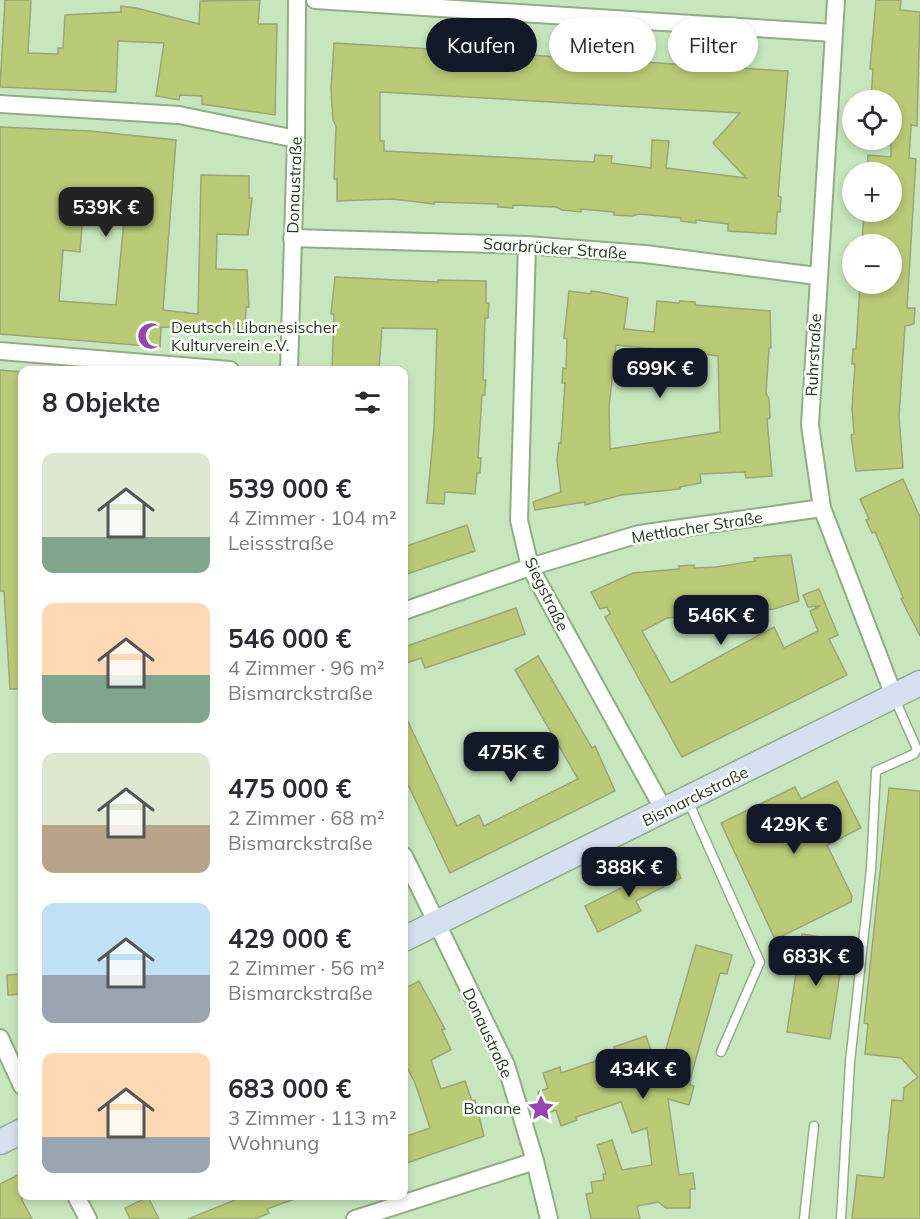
<!DOCTYPE html>
<html lang="de">
<meta charset="utf-8">
<style>
:root{--surface:#fff;--page:#f7f7f7;--text:#2b2b33;--muted:#7c7c81;--accent:#111827}
body{margin:0;font-family:Mulish,sans-serif;background:var(--page);color:var(--text);height:100vh;display:flex;flex-direction:column;font-size:22px;white-space:nowrap}
*{box-sizing:border-box;margin:0}
p{font-size:20px;color:var(--muted)}
.icon{flex:none;width:33px;height:33px;fill:none;stroke:currentColor;stroke-width:2;stroke-linecap:round;stroke-linejoin:round}
.map{position:relative;flex:1;overflow:hidden}
.details{position:absolute;left:18px;top:366px;width:390px;height:834px;display:flex;flex-direction:column;background:var(--surface);border-radius:12px;box-shadow:0 3px 9px #0003}
.details>*{flex:none}
.hud{position:absolute;left:426px;top:18px;width:404px;height:54px;display:flex;gap:12px}
.tools{position:absolute;left:842px;top:90px;display:grid;gap:12px}
.tools a{display:grid;place-items:center;width:60px;height:60px;border-radius:50%;background:var(--surface);box-shadow:0 3px 9px #0003;font-size:30px}
.price{position:absolute;translate:-50% -51px;padding:0 14px;border-radius:12px;background:var(--accent);color:#fff;font-size:20px;line-height:39px;filter:drop-shadow(0 2px 3px #0008)}
.price::after{content:'';position:absolute;left:50%;top:36px;width:18px;height:14px;margin-left:-9px;background:inherit;clip-path:polygon(0 0,100% 0,50% 100%)}
.price.active{background:#222;color:#fff}
ul{padding:0;list-style:none}
li{display:flex;align-items:center;gap:18px;height:150px;padding:0 24px}
li span{display:grid;place-items:center;flex:none;width:168px;height:120px;border-radius:12px;color:#555}
li>.icon{margin-inline-start:auto}
span .icon{width:72px;height:72px;fill:#fffc;stroke-width:1}
li b{font-size:26px}
h2{display:flex;justify-content:space-between;align-items:center;height:72px;padding:0 24px;font-size:26px}
.tag{padding:0 21px;border-radius:27px;background:var(--surface);box-shadow:0 3px 9px #0003;font-size:21px;line-height:54px}
.tag.active{background:var(--accent);color:#fff}
.map>svg:first-child{display:block}
</style>
<div class="map">
<svg width="920" height="1219" viewBox="0 0 920 1219">
<rect width="100%" height="100%" fill="#c8e6bd"/>
<!-- building -->
<g fill="#bbca77" stroke="#9ca577" stroke-width="1.5" fill-rule="evenodd">
<polygon points="5,0 31,0 28,53 58,54 58,48 63,48 65,15 121,12 121,6 136,8 199,24 200,1 260,0 258,24 277,24 275,115 202,104 202,96 180,95 179,100 156,96 164,43 118,41 116,92 0,87"/>
<polygon points="876,0 901,0 900,10 920,12 917,126 911,125 909,158 916,159 907,308 915,308 914,324 905,326 899,416 903,468 856,471 851,435 854,434 852,409 855,364 852,364 853,349 856,349 860,284 891,284 891,244 862,244 864,212 891,212 891,172 867,172 868,155 891,157 891,100 871,100 873,69 870,69"/>
<path d="M334,43l454,28 -10,125 3,1 -1,15h-3l-1,22 -48,-3v-7l-32,-4v3l-8,-1 -7,-1v-3l-42,-4 -7,2 -18,-1v-3l-33,-3v3l-19,-2 -6,-3 -43,-2v3l-15,-1v-3l-64,-2v2l-42,-5 -55,2v-22h-3l2,-53 -3,-6 -2,-31zM380,92l360,21 -27,30 33,35 -80,-10 3,-27 -17,-1 -1,28 -40,-5 1,-7 -17,-1 -1,7 -210,-11v-10h-4z"/>
<path d="M0,127l90,4 86,9 -13,170 35,4 3,-139 48,1v22h3l-4,37 -31,-1 -1,35 31,1 2,37h-3l-1,22 -84,-2 -1,20 -160,-13zM88,207l37,2 -9,96 -57,-4 4,-51 17,2 3,-41 5,1z"/>
<polygon points="335,277 438,282 438,280 486,281 486,303 489,303 488,318 485,318 483,380 486,380 485,388 485,395 482,395 478,458 481,458 480,473 477,473 475,494 445,492 444,504 427,503 434,428 437,329 382,328 379,370 332,370 334,314 331,314"/>
<path d="M569,291l22,3v-3l8,1 29,6 -4,31 30,3 3,-31 22,2 1,-2 15,1v3l75,6 1,37h-2l-3,45 3,6 1,19 -3,1 5,57 -26,2 -1,-6 -45,2 1,9 -21,4v2l-59,6 -36,10v-3l-50,8 -2,-8 28,-10 -4,-32 2,-17h2l4,-60h-3l1,-15 3,1 1,-30 -3,-1zM616,345l57,6v5l15,1 1,-5 29,4 2,76 -110,17 -1,-42z"/>
<polygon points="0,370 22,372 22,561 20,561 22,689 10,689 4,591 0,591"/>
<polygon points="903,479 920,517 920,636 901,599 903,597 875,532 872,533 866,520 869,519 860,499"/>
<polygon points="467,525 475,551 404,575 404,547"/>
<polygon points="791,555 799,601 774,609 667,618 642,631 671,683 774,627 784,648 818,631 810,611 820,606 808,607 803,595 819,589 838,635 829,639 847,675 682,757 605,617 610,614 607,607 600,609 591,592 633,573 679,569 679,566 694,565 694,568 716,567 755,561 754,558"/>
<polygon points="516,608 525,634 425,668 421,658 404,664 404,647"/>
<polygon points="538,656 592,748 595,746 615,791 450,873 404,776 404,713 457,826 479,815 484,826 578,779 515,670"/>
<polygon points="837,781 861,828 827,845 852,896 851,902 780,937 774,937 721,823 795,787 801,799"/>
<polygon points="889,788 920,791 920,1219 852,1219 857,1175 884,1178 892,1100 903,1101 904,1088 918,1077 901,1058 865,1054 868,1024 864,1023"/>
<polygon points="673,862 681,878 636,901 641,911 598,932 585,906"/>
<polygon points="802,934 845,941 830,1039 787,1032"/>
<polygon points="696,945 732,955 727,974 720,973 691,1076 690,1085 694,1086 689,1105 668,1099 679,1175 693,1173 695,1189 690,1189 690,1208 666,1208 658,1202 637,1206 640,1219 591,1219 586,1194 593,1193 591,1182 604,1180 603,1174 606,1174 597,1145 612,1140 622,1170 652,1165 647,1128 632,1133 621,1102 576,1117 577,1120 561,1126 556,1110 545,1114 538,1092 548,1088 543,1073 560,1067 561,1073 616,1054 614,1047 646,1036 659,1073"/>
<polygon points="22,974 22,994 8,995 7,975"/>
<polygon points="419,981 445,1029 442,1030 451,1050 431,1060 441,1089 465,1081 472,1101 475,1100 484,1136 404,1164 404,1137 430,1128 415,1083 404,1061 404,989"/>
<polygon points="22,1173 22,1200 32,1219 0,1219 0,1184"/>
<polygon points="245,1196 300,1197 267,1209 269,1213 255,1219 188,1219"/>
<polygon points="148,1197 159,1219 130,1219 125,1208"/>
</g>
<g fill="none" stroke-linecap="round" stroke-linejoin="round">
<defs>
<g id="service">
<polyline points="688,801 760,962 721,1052"/>
<polyline points="804,1219 814,1126"/>
<polyline points="841,1219 850,1062 871,869 876,771 914,754 917,749 894,697"/>
</g>
<g id="minor">
<polyline points="315,0 834,33"/>
<polyline points="836,0 810,425 822,508 894,696"/>
<polyline points="0,104 179,115 296,139"/>
<polyline points="292,238 527,245 645,254 817,276"/>
<polyline points="527,245 519,520 530,567 665,812"/>
<polyline points="0,351 230,370"/>
<polyline points="289,370 296,139 297,0"/>
<polyline points="404,611 530,567 639,534 822,508"/>
<polyline points="404,856 506,1065 535,1161 549,1219"/>
<polyline points="0,1038 22,1086"/>
<polyline points="76,1196 88,1219"/>
<polyline points="355,1219 535,1161"/>
</g>
<g id="secondary">
<polyline points="404,939 920,683"/>
<polyline points="0,1142 22,1131"/>
</g>
</defs>
<!-- service casing -->
<use href="#service" stroke="#91ad86" stroke-width="11"/>
<!-- minor casing -->
<use href="#minor" stroke="#91ad86" stroke-width="20"/>
<!-- secondary casing -->
<use href="#secondary" stroke="#91ad86" stroke-width="27"/>
<!-- service -->
<use href="#service" stroke="#fff" stroke-width="8"/>
<!-- minor -->
<use href="#minor" stroke="#fff" stroke-width="16"/>
<!-- secondary -->
<use href="#secondary" stroke="#d5e1f1" stroke-width="24"/>
</g>
<!-- icons -->
<defs>
<symbol id="mosque-bare" viewBox="-9 -9 18 18"><path d="M3.5-4.9A6 6 0 1 0 3.5 4.9A5 5 0 1 1 3.5-4.9Z" fill="#9743b2" stroke="#f9fff7" stroke-width="2.5" paint-order="stroke"/></symbol>
<symbol id="sight-bare" viewBox="-9 -9 18 18"><path d="M0-6L1.8-2.2L6-1.7L2.9 1.2L3.7 5.4L0 3.3L-3.7 5.4L-2.9 1.2L-6-1.7L-1.8-2.2Z" fill="#9743b2" stroke="#f9fff7" stroke-width="2.5" paint-order="stroke"/></symbol>
</defs>
<g fill-rule="evenodd">
<use href="#mosque-bare" x="132" y="317" width="38" height="38"/>
<use href="#sight-bare" x="522" y="1089" width="38" height="38"/>
</g>
<g text-anchor="middle" dominant-baseline="central" stroke-width="5" stroke-linejoin="round" paint-order="stroke">
<!-- street labels -->
<g font-size="16" fill="#2b3727" stroke="#f9fff7">
<text transform="translate(294 185) rotate(-88)">Donaustraße</text>
<text transform="translate(555 248) rotate(4)">Saarbrücker Straße</text>
<text transform="translate(813 355) rotate(-87)">Ruhrstraße</text>
<text transform="translate(697 527) rotate(-9)">Mettlacher Straße</text>
<text transform="translate(547 594) rotate(64)">Siegstraße</text>
<text transform="translate(695 796) rotate(-26)">Bismarckstraße</text>
<text transform="translate(488 1033) rotate(65)">Donaustraße</text>
</g>
<!-- poi labels -->
<g font-size="16" fill="#2b3727" stroke="#f9fff7" text-anchor="start">
<text x="171" y="327">Deutsch Libanesischer<tspan x="171" dy="18">Kulturverein e.V.</tspan></text>
<text x="521" y="1108" text-anchor="end">Banane</text>
</g>
</g>
</svg>
<div class="tools">
<a><svg class="icon" aria-label="locate" viewBox="0 0 24 24"><circle cx="12" cy="12" r="6"/><path d="M12 2v4M12 18v4M2 12h4M18 12h4"/></svg></a>
<a>+</a>
<a>−</a>
</div>
<b class="price active" style="left:106px;top:238px">539K €</b>
<b class="price" style="left:660px;top:399px">699K €</b>
<b class="price" style="left:721px;top:646px">546K €</b>
<b class="price" style="left:511px;top:783px">475K €</b>
<b class="price" style="left:794px;top:855px">429K €</b>
<b class="price" style="left:629px;top:898px">388K €</b>
<b class="price" style="left:816px;top:987px">683K €</b>
<b class="price" style="left:643px;top:1100px">434K €</b>
<div class="hud">
<a class="tag active">Kaufen</a>
<a class="tag">Mieten</a>
<a class="tag">Filter</a>
</div>
<section class="details">
<h2>8 Objekte<svg class="icon" aria-label="filters" viewBox="0 0 24 24"><path d="M4 7h16M4 17h16"/><circle cx="9" cy="7" r="2"/><circle cx="15" cy="17" r="2"/></svg></h2>
<ul>
<li><span style="background:linear-gradient(#dfe7d0 70%,#7fa58c 0)"><svg class="icon" aria-label="home" viewBox="0 0 24 24"><path d="M3 11l9-7 9 7M6 9v11h12V9"/></svg></span><div><b>539 000 €</b><p>4 Zimmer · 104 m²</p><p>Leissstraße</p></div></li>
<li><span style="background:linear-gradient(#ffd9b3 60%,#7fa58c 0)"><svg class="icon" aria-label="home" viewBox="0 0 24 24"><path d="M3 11l9-7 9 7M6 9v11h12V9"/></svg></span><div><b>546 000 €</b><p>4 Zimmer · 96 m²</p><p>Bismarckstraße</p></div></li>
<li><span style="background:linear-gradient(#dfe7d0 60%,#b9a48a 0)"><svg class="icon" aria-label="home" viewBox="0 0 24 24"><path d="M3 11l9-7 9 7M6 9v11h12V9"/></svg></span><div><b>475 000 €</b><p>2 Zimmer · 68 m²</p><p>Bismarckstraße</p></div></li>
<li><span style="background:linear-gradient(#bfe0f5 60%,#9aa5b1 0)"><svg class="icon" aria-label="home" viewBox="0 0 24 24"><path d="M3 11l9-7 9 7M6 9v11h12V9"/></svg></span><div><b>429 000 €</b><p>2 Zimmer · 56 m²</p><p>Bismarckstraße</p></div></li>
<li><span style="background:linear-gradient(#ffd9b3 70%,#9aa5b1 0)"><svg class="icon" aria-label="home" viewBox="0 0 24 24"><path d="M3 11l9-7 9 7M6 9v11h12V9"/></svg></span><div><b>683 000 €</b><p>3 Zimmer · 113 m²</p><p>Wohnung</p></div></li>
</ul>
</section>
</div>
